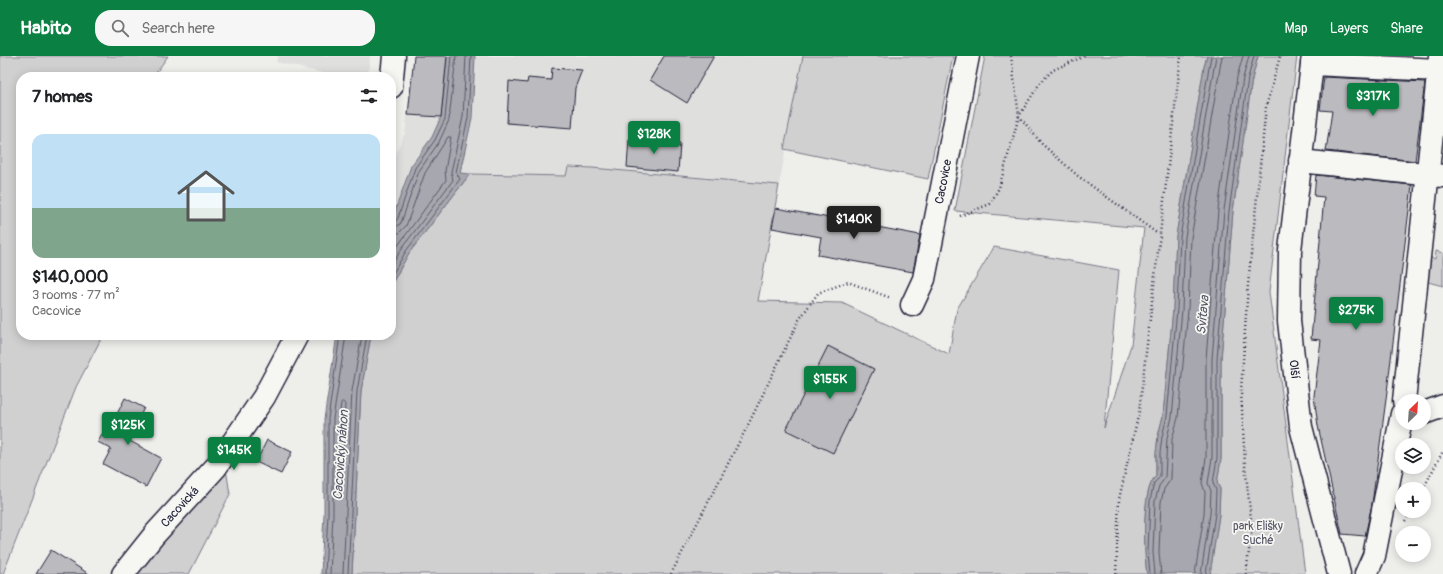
<!DOCTYPE html>
<meta charset="utf-8">
<style>
:root{--surface:#fff;--page:#f6f6f6;--text:#202124;--muted:#757577;--line:#e0e0e0;--accent:#0b8043}
body{margin:0;font-family:Pangolin,sans-serif;background:var(--page);color:var(--text);height:100vh;display:flex;flex-direction:column;font-size:15px;white-space:nowrap}
*{box-sizing:border-box;margin:0}
p{font-size:13px;color:var(--muted)}
.icon{flex:none;width:22px;height:22px;fill:none;stroke:currentColor;stroke-width:2;stroke-linecap:round;stroke-linejoin:round}
.map{position:relative;flex:1;overflow:hidden}
.drawer{position:absolute;left:16px;top:16px;width:380px;height:268px;display:flex;flex-direction:column;background:var(--surface);border-radius:16px;box-shadow:0 2px 10px #0003}
.drawer>*{flex:none}
.needle{width:26px;rotate:25deg}
.buttons{position:absolute;left:1395px;top:338px;display:grid;gap:8px}
.buttons a{display:grid;place-items:center;width:36px;height:36px;border-radius:50%;background:var(--surface);box-shadow:0 2px 10px #0003;font-size:20px}
.price{position:absolute;translate:-50% -34px;padding:0 9px;border-radius:4px;background:var(--accent);color:#fff;font-size:13px;line-height:26px;filter:drop-shadow(0 1px 2px #0008)}
.price::after{content:'';position:absolute;left:50%;top:24px;width:12px;height:9px;margin-left:-6px;background:inherit;clip-path:polygon(0 0,100% 0,50% 100%)}
.price.current{background:#222;color:#fff}
ul{padding:0;list-style:none}
li{display:grid;align-content:center;gap:8px;height:212px;padding:0 16px}
li+li{border-top:1px solid var(--line)}
li span{display:grid;place-items:center;height:124px;border-radius:12px;color:#555}
li>.icon{margin-inline-start:auto}
span .icon{width:72px;height:72px;fill:#fffc;stroke-width:1}
li b{font-size:17px}
h2{display:flex;justify-content:space-between;align-items:center;height:48px;padding:0 16px;font-size:17px}
header{display:flex;align-items:center;gap:24px;box-sizing:border-box;height:56px;padding:0 20px;background:var(--accent);color:#fff}
header strong{font-size:19px}
nav{display:flex;gap:22px;margin-inline-start:auto;font-size:14px}
.search{width:280px;height:36px;background:var(--page);display:flex;align-items:center;gap:10px;box-sizing:border-box;padding:0 14px;border-radius:16px;color:var(--muted);font-size:15px}
.map>svg:first-child{display:block}
</style>
<header>
<strong>Habito</strong>
<div class="search"><svg class="icon" aria-label="search" viewBox="0 0 24 24"><circle cx="10" cy="10" r="6"/><path d="M15 15l6 6"/></svg>Search here</div>
<nav><a>Map</a><a>Layers</a><a>Share</a></nav>
</header>
<div class="map">
<svg width="1443" height="518" viewBox="0 0 1443 518">
<rect width="100%" height="100%" fill="#eeeeeb"/>
<filter id="ink" filterUnits="userSpaceOnUse"><feTurbulence type="fractalNoise" baseFrequency=".025" numOctaves="2"/><feDisplacementMap in="SourceGraphic" scale="8" xChannelSelector="R" yChannelSelector="G"/><feConvolveMatrix kernelMatrix="1 2 1 2 8 2 1 2 1" color-interpolation-filters="sRGB"/></filter>
<g filter="url(#ink)">
<!-- built -->
<g fill="#dfdfde">
<polygon points="278,0 370,0 368,21 339,21 276,6"/>
<polygon points="414,0 803,0 779,129 592,112 568,111 566,120 470,118 409,197 391,229 391,166 397,153 391,151 391,108 405,77"/>
</g>
<!-- green -->
<g fill="#d0d0d1" stroke="#797986">
<polygon points="0,0 168,0 153,21 21,21 21,279 103,279 76,331 3,518 0,518"/>
<polygon points="803,0 953,0 928,123 784,93"/>
<path d="M985,0h222l-3,11 -28,169 -3,73 -10,107 -5,20 -2,17v23c-15,12 -12,78 -9,98h-795l9,-183 10,-56h20v-50l18,-32 61,-79 96,2 2,-9 24,1 187,17 -21,116 84,2 107,51 8,-45 37,-62 125,23 -15,158 27,-83 13,-117 -189,-17z"/>
<polygon points="1258,0 1297,0 1269,236 1305,518 1210,518 1219,459 1220,433 1217,427 1221,403 1221,303 1233,155 1252,23"/>
<polygon points="1436,195 1443,197 1443,230 1424,225 1428,201 1435,203"/>
<polygon points="226,413 230,438 189,518 135,518 159,484"/>
</g>
<!-- water -->
<g fill="#a7a7af" stroke="#727281">
<polygon points="447,0 475,0 472,62 460,117 470,118 409,197 391,229 391,166 411,110 432,81 441,61"/>
<path d="M1207,0h51l-6,23 -19,132 -12,148v100l-4,24 3,6 -1,26 -9,59h-63c-3,-20 -6,-85 9,-98v-23l2,-17 5,-20 10,-107 3,-73 28,-169z"/>
<polygon points="337,279 371,279 361,335 352,518 321,518 324,458 324,363"/>
</g>
<g fill="none" stroke-linecap="round" stroke-linejoin="round">
<!-- shore -->
<g stroke="#575769" stroke-width="1">
<polyline points="391,167 395,166 398,162 415,112 435,84 445,63 451,0"/>
<polyline points="391,172 396,171 401,167 419,115 439,86 449,64 456,0"/>
<polyline points="391,178 399,177 406,170 425,117 448,81 451,81 445,115 446,124 391,199"/>
<polyline points="391,211 402,192 453,124 451,116 463,61 466,0"/>
<polyline points="391,221 406,195 460,123 456,116 468,62 471,0"/>
<polygon points="343,346 345,348 343,395 340,397 339,395 339,364 341,347"/>
<polyline points="325,518 328,458 328,363 340,279"/>
<polyline points="330,518 333,459 333,363 346,279"/>
<polyline points="343,518 352,335 362,279"/>
<polyline points="348,518 357,335 367,279"/>
<polyline points="1150,518 1148,496 1150,445 1154,427 1160,421 1160,397 1162,381 1167,360 1177,253 1180,181 1211,0"/>
<polyline points="1155,518 1153,496 1155,445 1159,430 1165,422 1167,382 1172,361 1182,254 1185,181 1216,0"/>
<polyline points="1161,518 1159,496 1161,446 1164,433 1171,423 1172,383 1178,362 1188,254 1191,182 1222,0"/>
<polyline points="1195,518 1204,458 1205,436 1202,427 1206,402 1206,303 1218,154 1237,21 1243,0"/>
<polyline points="1201,518 1210,458 1211,435 1208,427 1212,402 1212,303 1224,154 1243,22 1249,0"/>
<polyline points="1206,518 1215,458 1216,434 1213,427 1217,402 1217,303 1229,155 1248,22 1254,0"/>
</g>
</g>
<!-- building -->
<g fill="#bbbbbf" stroke="#22223b">
<polygon points="414,0 447,0 441,61 408,59"/>
<polygon points="664,0 714,0 687,47 650,24"/>
<polygon points="552,12 582,14 575,32 572,72 507,67 509,25 527,27 528,22 551,24"/>
<polygon points="1324,21 1425,26 1415,105 1326,95 1332,55 1320,54"/>
<polygon points="629,83 680,87 678,116 627,111"/>
<polygon points="1316,119 1412,129 1387,336 1372,448 1365,480 1342,478 1318,370 1314,340 1321,284 1311,283 1324,141 1314,140"/>
<polygon points="776,152 920,179 913,216 818,199 821,181 772,172"/>
<polygon points="828,290 874,313 833,397 786,374"/>
<polygon points="125,342 144,352 128,384 161,402 146,431 103,408 111,393 98,386 109,366 112,368"/>
<polygon points="267,384 292,396 281,418 256,406"/>
<polygon points="51,494 89,518 36,518"/>
</g>
<g fill="none" stroke-linecap="round" stroke-linejoin="round">
<defs>
<g id="minor">
<path id="s1" d="M1313,0l-23,194 -1,71 12,106 38,147"/>
<polyline points="1312,8 1439,14"/>
<polyline points="391,31 394,0"/>
<polyline points="1300,105 1443,120"/>
<path id="s2" d="M912,249l12,-26 44,-223"/>
<polyline points="1404,345 1440,0"/>
<polyline points="1424,357 1443,350"/>
<path id="s3" d="M123,518l32,-40 61,-67 48,-70 33,-62"/>
<polyline points="1366,518 1374,500 1402,358"/>
</g>
</defs>
<!-- minor casing -->
<use href="#minor" stroke="#22223b" stroke-width="25"/>
<!-- path -->
<g stroke="#22223b" stroke-width="2.5" stroke-dasharray="1 3" stroke-linecap="butt">
<polyline points="1011,0 1019,60 1042,88 1078,120 1158,178"/>
<polyline points="960,160 990,148 999,132 1019,60 1040,27 1053,14 1085,0"/>
<polyline points="1423,433 1443,395"/>
<polyline points="1405,465 1411,455"/>
<polyline points="671,518 749,367 799,264 818,237 848,226 891,242"/>
<polyline points="1116,518 1119,443 1139,356 1181,0"/>
<polyline points="1246,518 1252,472 1245,409 1241,335 1248,229 1266,51 1280,0"/>
</g>
<!-- minor -->
<use href="#minor" stroke="#f6f6f2" stroke-width="22"/>
</g>
</g>
<g text-anchor="middle" dominant-baseline="central" stroke-width="3.5" stroke-linejoin="round" paint-order="stroke">
<!-- street labels -->
<g font-size="12" fill="#22223b" stroke="#f6f6f2">
<text stroke="none"><textPath href="#s2" startOffset="128">Cacovice</textPath></text>
<text stroke="none"><textPath href="#s1" startOffset="315">Olší</textPath></text>
<text stroke="none"><textPath href="#s3" startOffset="88">Cacovická</textPath></text>
</g>
<!-- park labels -->
<g font-size="12" fill="#565668" stroke="#f6f6f2">
<text x="1258" y="470">park Elišky<tspan x="1258" dy="14">Suché</tspan></text>
</g>
<!-- water labels -->
<g font-size="13" font-style="italic" fill="#575769" stroke="#f6f6f2">
<text transform="translate(1203 259) rotate(-85)">Svitava</text>
<text transform="translate(341 399) rotate(-86)">Cacovický náhon</text>
</g>
</g>
</svg>
<div class="buttons">
<a><svg class="needle" viewBox="-14 -14 28 28"><path d="M0-13l5 13h-10z" fill="#e53935"/><path d="M0 13l5-13h-10z" fill="#757577"/></svg></a>
<a><svg class="icon" aria-label="layers" viewBox="0 0 24 24"><path d="M12 4l9 5-9 5-9-5zM3 14l9 5 9-5"/></svg></a>
<a>+</a>
<a>−</a>
</div>
<b class="price" style="left:1373px;top:61px">$317K</b>
<b class="price" style="left:654px;top:99px">$128K</b>
<b class="price current" style="left:854px;top:184px">$140K</b>
<b class="price" style="left:1356px;top:275px">$275K</b>
<b class="price" style="left:830px;top:344px">$155K</b>
<b class="price" style="left:128px;top:390px">$125K</b>
<b class="price" style="left:234px;top:415px">$145K</b>
<section class="drawer">
<h2>7 homes<svg class="icon" aria-label="filters" viewBox="0 0 24 24"><path d="M4 7h16M4 17h16"/><circle cx="9" cy="7" r="2"/><circle cx="15" cy="17" r="2"/></svg></h2>
<ul>
<li><span style="background:linear-gradient(#bfe0f5 60%,#7fa58c 0)"><svg class="icon" aria-label="home" viewBox="0 0 24 24"><path d="M3 11l9-7 9 7M6 9v11h12V9"/></svg></span><div><b>$140,000</b><p>3 rooms · 77 m²</p><p>Cacovice</p></div></li>
</ul>
</section>
</div>
